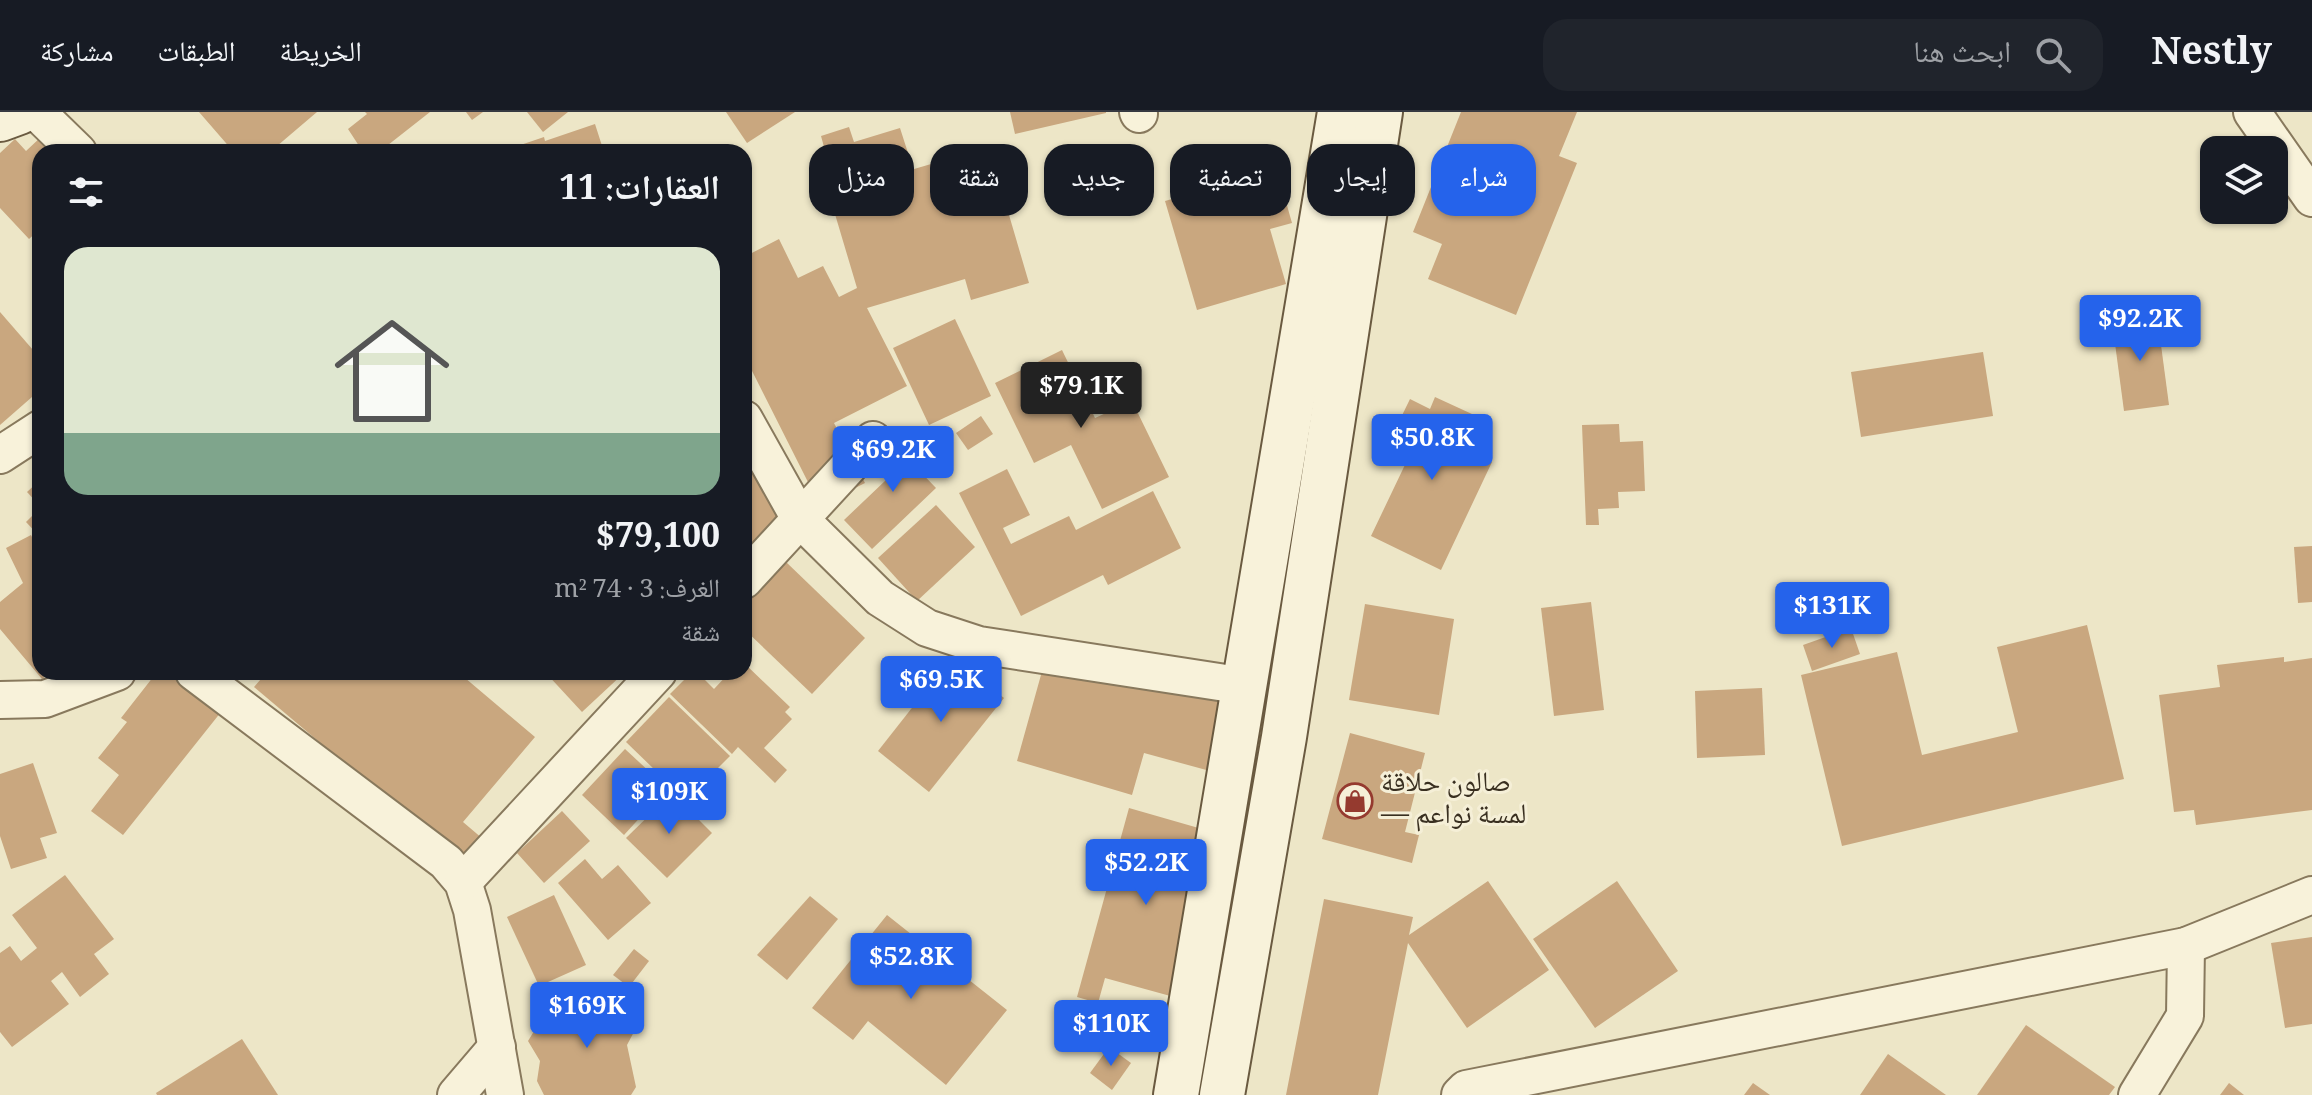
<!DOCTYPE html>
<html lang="ar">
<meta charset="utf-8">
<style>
:root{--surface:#171b24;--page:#20242c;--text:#f1f3f6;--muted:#9ea1a6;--line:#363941;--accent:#2563eb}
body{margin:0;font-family:Georgia,"Noto Naskh Arabic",serif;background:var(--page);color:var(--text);direction:rtl;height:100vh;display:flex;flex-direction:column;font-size:30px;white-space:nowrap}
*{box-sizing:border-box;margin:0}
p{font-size:26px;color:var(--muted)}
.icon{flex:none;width:44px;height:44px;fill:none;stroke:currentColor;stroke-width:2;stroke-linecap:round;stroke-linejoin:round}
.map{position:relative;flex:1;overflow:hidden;direction:ltr}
.sheet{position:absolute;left:32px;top:32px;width:720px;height:536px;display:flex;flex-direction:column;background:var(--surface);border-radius:24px;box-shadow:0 2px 6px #0004;direction:rtl}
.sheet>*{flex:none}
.banner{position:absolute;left:776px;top:32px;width:760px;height:72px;direction:rtl;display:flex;gap:16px}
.tools{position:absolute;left:2200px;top:24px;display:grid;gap:16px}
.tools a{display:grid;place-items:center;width:88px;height:88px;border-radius:16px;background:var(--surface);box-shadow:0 2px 6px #0004;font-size:40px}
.price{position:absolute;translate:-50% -68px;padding:0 18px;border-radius:8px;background:var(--accent);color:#fff;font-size:26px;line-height:52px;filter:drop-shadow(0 2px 4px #0008)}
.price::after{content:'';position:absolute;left:50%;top:48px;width:24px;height:18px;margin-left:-12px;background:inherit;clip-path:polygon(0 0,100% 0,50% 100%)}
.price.current{background:#222;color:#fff}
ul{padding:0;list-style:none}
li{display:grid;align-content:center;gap:16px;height:424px;padding:0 32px}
li span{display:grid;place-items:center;height:248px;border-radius:24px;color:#555}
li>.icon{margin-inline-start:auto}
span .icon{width:144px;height:144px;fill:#fffc;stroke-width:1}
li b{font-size:34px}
h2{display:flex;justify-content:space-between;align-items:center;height:96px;padding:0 32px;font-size:34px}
.pill{padding:0 28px;border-radius:24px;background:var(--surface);box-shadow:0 2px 6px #0004;font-size:28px;line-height:72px}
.pill.current{background:var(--accent);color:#fff}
header{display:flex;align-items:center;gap:48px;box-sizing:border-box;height:112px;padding:0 40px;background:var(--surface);border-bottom:2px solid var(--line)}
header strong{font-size:38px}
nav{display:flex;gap:44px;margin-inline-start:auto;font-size:28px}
.search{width:560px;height:72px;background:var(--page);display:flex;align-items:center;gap:20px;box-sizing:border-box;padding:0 28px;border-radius:24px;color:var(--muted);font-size:30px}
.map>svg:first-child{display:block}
</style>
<header>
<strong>Nestly</strong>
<div class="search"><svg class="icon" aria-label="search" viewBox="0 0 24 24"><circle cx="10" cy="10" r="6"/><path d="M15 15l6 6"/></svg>ابحث هنا</div>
<nav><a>الخريطة</a><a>الطبقات</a><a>مشاركة</a></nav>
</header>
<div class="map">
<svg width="2312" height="983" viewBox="0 0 2312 983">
<rect width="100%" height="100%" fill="#ede6c7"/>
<!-- building -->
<g fill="#c9a77f">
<polygon points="199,0 317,0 270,40 230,40 232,38"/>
<polygon points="365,0 430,0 388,33 391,40 363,40 348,17 367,2"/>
<polygon points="466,0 483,0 472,8"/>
<polygon points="527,0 568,0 543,20"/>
<polygon points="726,0 795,0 747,31"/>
<polygon points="1010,0 1106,0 1106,1 1015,22"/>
<polygon points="1461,0 1577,0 1559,44 1577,51 1516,203 1428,167 1442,132 1413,120"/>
<polygon points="57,10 85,40 40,40 40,117 29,127 0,96 0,41 15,27 26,39"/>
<polygon points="595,12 604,40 500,40 544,25 545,29"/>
<polygon points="849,15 854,30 900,16 908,41 832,64 821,24"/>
<polygon points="989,35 1029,171 971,188 965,167 867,196 907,274 834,311 865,371 841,383 813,380 744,243 744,145 779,127 798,166 823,154 839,185 857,176 829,82"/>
<polygon points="1235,69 1241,88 1282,76 1292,111 1270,117 1286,172 1197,198 1165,89"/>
<polygon points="0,200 40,246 40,278 0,313"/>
<polygon points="2157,203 2169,293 2124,299 2112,209"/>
<polygon points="955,207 991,284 929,313 893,236"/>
<polygon points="1062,238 1095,306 1132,289 1169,365 1102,397 1071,333 1034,351 995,271"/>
<polygon points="1983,240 1993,304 1861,325 1851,260"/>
<polygon points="1435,285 1485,308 1476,327 1462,321 1448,349 1454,351 1461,336 1492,350 1441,458 1371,424 1413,336 1391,326 1410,287 1430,297"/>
<polygon points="981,304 993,322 968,338 956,321"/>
<polygon points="748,311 811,384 744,442 744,315"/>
<polygon points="1619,312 1620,330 1643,329 1645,379 1618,380 1619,396 1598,397 1599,413 1586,413 1582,313"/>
<polygon points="918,318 929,330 910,349 936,376 872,437 844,408 886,368 876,357"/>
<polygon points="1007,357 1030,403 1003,416 1011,432 1069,404 1076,418 1153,379 1181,436 1108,473 1103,463 1021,504 959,381"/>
<polygon points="40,368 40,394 27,380"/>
<polygon points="936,393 975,435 917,489 878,446"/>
<polygon points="40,396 40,425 26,410"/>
<polygon points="31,423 40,441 40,463 35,466 40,472 40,560 51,560 42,567 0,517 0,490 23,471 6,436"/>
<polygon points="2312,434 2312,490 2298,491 2294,435"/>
<polygon points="785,449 865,526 812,582 744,517 744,492"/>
<polygon points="1591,490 1604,598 1554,604 1541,496"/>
<polygon points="1365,492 1454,507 1439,603 1349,588"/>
<polygon points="2087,513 2124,667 1842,734 1801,563 1897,540 1922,643 2018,620 1997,535"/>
<polygon points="1851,516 1860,542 1812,559 1803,533"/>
<polygon points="1051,527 1232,579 1210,659 1144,641 1132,683 1017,649"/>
<polygon points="952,545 1004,586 929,680 878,639"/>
<polygon points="2284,545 2284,550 2312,546 2312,698 2196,713 2194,698 2174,700 2159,583 2220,575 2217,553"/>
<polygon points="744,551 790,595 785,600 792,607 764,636 787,658 775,671 738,635 732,642 670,582 692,560 697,560 714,577 730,560 744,560"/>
<polygon points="157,560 181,560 225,595 123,723 91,699 119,663 98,646 127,610 121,606"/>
<polygon points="267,560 458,560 535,625 463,710 483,727 463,751 254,575"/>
<polygon points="545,560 625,560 582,600"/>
<polygon points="1762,576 1765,643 1697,646 1695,579"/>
<polygon points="669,585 730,644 686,688 626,630"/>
<polygon points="1350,621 1425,641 1405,720 1419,723 1412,751 1322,727"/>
<polygon points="625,637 667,676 624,723 582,683"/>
<polygon points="33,651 57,721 40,726 47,746 11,757 0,724 0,662"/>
<polygon points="672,681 712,721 667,766 626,726"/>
<polygon points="1129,696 1209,719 1174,885 1105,866 1098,891 1077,885"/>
<polygon points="562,699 590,729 544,771 517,741"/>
<polygon points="585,747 602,767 618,753 651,791 608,828 558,771"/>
<polygon points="65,763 114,827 94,842 109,862 80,885 62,860 51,869 69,892 12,935 0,920 0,841 10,834 21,849 37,836 12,803"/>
<polygon points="1488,769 1549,858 1467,916 1408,831 1378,983 1286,983 1324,787 1413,805 1409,823"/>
<polygon points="1617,769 1678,859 1595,916 1533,827"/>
<polygon points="554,783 586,853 539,874 507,805"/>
<polygon points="810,784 838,807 787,868 757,843"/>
<polygon points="887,803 1007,898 946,973 868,909 853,928 812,896"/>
<polygon points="2312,825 2312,912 2285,916 2271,831"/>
<polygon points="634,837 649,849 629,875 613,863"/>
<polygon points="629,882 636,916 627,933 636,975 631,983 544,983 537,969 540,949 528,929 539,911 557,907 562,897"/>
<polygon points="2026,913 2115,975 2109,983 1977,983"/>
<polygon points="242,927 278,983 157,983 156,981"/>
<polygon points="1109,935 1131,951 1112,978 1090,961"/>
<polygon points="1888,942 1946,983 1860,983"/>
<polygon points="1753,971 1770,983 1744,983"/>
<polygon points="2229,971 2244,983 2220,983"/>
</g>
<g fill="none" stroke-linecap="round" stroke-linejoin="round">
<defs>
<g id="street">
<polyline points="37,0 78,40"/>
<polyline points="1138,0 1139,2"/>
<polyline points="2252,0 2312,86"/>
<polyline points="744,307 800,407 880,486 927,516 979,533 1245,574"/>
<polyline points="0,343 40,317"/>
<polyline points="744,468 873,328"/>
<polyline points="194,560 446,750 463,770 472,798 505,983"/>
<polyline points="0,588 45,587 117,560"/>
<polyline points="463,770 658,560"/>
<polyline points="456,983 497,935"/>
<polyline points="1460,983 1466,977 2186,834 2312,783"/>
<polyline points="2137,983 2185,904 2186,834"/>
</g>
<g id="secondary">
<polyline points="0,7 19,0"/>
<polyline points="1176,983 1340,0"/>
<polyline points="1222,983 1284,625 1380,0"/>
</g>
</defs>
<!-- street casing -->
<use href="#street" stroke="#88795d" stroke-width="40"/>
<!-- secondary casing -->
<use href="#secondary" stroke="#6a5a40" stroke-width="48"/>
<!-- street -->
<use href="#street" stroke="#f8f2da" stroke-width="36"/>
<!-- secondary -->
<use href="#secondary" stroke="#f8f2da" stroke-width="44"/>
</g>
<!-- icons -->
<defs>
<symbol id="shop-ring" viewBox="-11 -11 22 22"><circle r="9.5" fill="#f5efd7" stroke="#953a2f" stroke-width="1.5"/><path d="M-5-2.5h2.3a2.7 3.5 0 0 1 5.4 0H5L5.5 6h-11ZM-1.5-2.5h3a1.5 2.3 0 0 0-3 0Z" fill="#953a2f"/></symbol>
</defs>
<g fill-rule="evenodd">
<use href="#shop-ring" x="1335" y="669" width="40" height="40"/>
</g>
<g text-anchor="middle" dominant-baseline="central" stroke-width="6" stroke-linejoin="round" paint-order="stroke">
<!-- poi labels -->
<g font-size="28" fill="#392f20" stroke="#f5efd7" text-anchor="start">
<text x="1381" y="673">صالون حلاقة<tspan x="1381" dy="32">— لمسة نواعم</tspan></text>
</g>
</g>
</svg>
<div class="tools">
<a><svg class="icon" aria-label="layers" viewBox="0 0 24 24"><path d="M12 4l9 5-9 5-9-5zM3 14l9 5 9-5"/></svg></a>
</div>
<b class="price" style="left:2140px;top:251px">$92.2K</b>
<b class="price current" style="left:1081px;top:318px">$79.1K</b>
<b class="price" style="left:1432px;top:370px">$50.8K</b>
<b class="price" style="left:893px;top:382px">$69.2K</b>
<b class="price" style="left:1832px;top:538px">$131K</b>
<b class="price" style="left:941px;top:612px">$69.5K</b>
<b class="price" style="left:669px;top:724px">$109K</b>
<b class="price" style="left:1146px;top:795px">$52.2K</b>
<b class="price" style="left:911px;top:889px">$52.8K</b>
<b class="price" style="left:587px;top:938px">$169K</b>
<b class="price" style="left:1111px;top:956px">$110K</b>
<div class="banner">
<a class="pill current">شراء</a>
<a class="pill">إيجار</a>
<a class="pill">تصفية</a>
<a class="pill">جديد</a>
<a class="pill">شقة</a>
<a class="pill">منزل</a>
</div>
<section class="sheet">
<h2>العقارات: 11<svg class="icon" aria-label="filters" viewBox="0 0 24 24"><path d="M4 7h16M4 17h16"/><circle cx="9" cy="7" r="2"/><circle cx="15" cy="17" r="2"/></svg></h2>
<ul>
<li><span style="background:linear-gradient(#dfe7d0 75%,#7fa58c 0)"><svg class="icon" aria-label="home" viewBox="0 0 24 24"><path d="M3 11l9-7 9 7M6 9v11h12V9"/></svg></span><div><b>$79,100</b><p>الغرف: 3 · 74 m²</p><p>شقة</p></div></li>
</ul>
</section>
</div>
